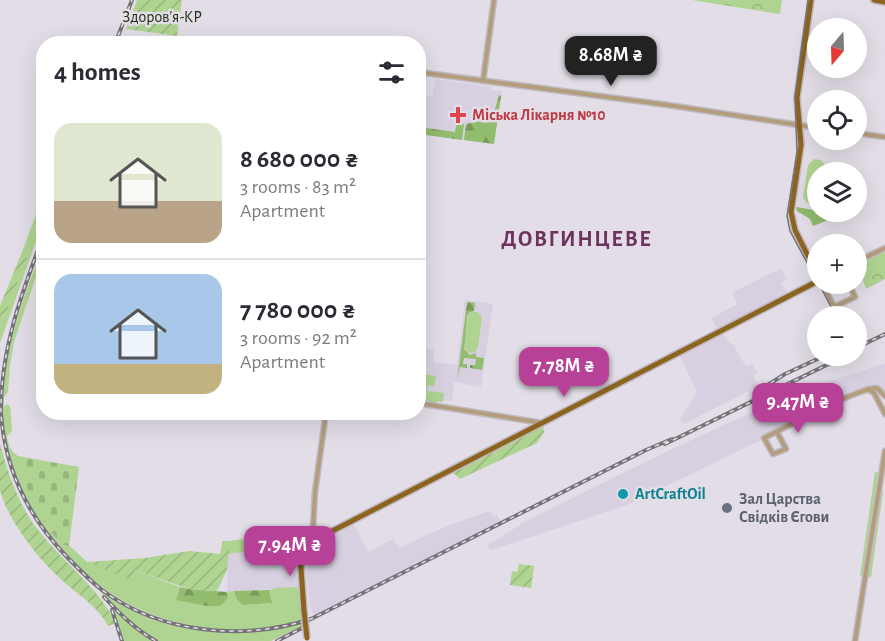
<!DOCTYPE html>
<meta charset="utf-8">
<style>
:root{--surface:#fff;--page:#f2f2f3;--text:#2b2b33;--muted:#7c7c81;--line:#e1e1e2;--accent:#b74197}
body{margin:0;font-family:"Alegreya Sans",sans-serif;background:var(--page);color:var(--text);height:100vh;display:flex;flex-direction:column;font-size:22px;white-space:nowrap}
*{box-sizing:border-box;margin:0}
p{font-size:20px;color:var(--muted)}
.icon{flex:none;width:33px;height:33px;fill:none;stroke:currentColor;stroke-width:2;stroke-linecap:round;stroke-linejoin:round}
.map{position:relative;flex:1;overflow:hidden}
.details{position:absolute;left:36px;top:36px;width:390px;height:384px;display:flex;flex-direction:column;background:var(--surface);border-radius:24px;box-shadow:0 6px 24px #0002}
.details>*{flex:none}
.needle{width:39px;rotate:199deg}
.controls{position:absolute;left:807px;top:18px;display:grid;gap:12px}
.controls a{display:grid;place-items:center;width:60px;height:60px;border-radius:50%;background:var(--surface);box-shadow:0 6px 24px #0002;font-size:30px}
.price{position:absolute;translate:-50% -51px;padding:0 14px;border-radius:12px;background:var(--accent);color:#fff;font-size:20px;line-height:39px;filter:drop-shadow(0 2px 3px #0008)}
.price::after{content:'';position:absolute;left:50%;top:36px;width:18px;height:14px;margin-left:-9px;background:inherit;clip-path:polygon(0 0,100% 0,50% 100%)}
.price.on{background:#222;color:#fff}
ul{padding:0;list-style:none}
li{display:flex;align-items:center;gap:18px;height:150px;padding:0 18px}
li+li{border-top:2px solid var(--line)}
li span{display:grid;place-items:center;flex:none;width:168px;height:120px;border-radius:18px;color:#555}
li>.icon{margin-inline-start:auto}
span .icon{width:72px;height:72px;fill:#fffc;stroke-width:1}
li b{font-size:26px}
h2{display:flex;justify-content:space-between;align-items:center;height:72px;padding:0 18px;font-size:26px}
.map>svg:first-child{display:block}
</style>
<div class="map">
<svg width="885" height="641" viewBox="0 0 885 641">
<defs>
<pattern id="forest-firs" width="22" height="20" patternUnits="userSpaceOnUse" patternTransform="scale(1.5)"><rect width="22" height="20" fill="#92bc6e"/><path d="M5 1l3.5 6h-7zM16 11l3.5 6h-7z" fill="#78995b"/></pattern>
<pattern id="cemetery-stones" width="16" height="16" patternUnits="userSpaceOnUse" patternTransform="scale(1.5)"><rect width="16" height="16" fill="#afd491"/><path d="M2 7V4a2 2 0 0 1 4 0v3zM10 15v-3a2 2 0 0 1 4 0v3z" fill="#97b67e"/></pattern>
<pattern id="park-crowns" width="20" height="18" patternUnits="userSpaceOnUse" patternTransform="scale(1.5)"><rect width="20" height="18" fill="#afd491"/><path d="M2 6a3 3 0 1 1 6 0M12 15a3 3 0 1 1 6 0" fill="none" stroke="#97b67e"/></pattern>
<pattern id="garden-furrows" width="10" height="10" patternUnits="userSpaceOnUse" patternTransform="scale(1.5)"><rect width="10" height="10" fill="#afd491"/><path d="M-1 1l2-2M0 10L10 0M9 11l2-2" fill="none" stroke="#97b67e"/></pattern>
</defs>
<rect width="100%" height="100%" fill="#e2dde6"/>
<!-- built -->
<g fill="#d8d0e0">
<polygon points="435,79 491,87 491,90 502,91 494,144 419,134 419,95 432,97"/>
<polygon points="781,268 787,279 781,282 787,293 718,330 712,318 737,304 732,293"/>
<polygon points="465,300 493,304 481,387 454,382 452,401 444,400 443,402 437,401 437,404 419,401 419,348 434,350 433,362 457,365"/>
<polygon points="722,333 727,340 734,346 746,367 753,364 757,373 753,375 758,386 684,424 680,419 697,392 680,356"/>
<polygon points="885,363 885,394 880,390 867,389 627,505 492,550 486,546 528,520 672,449 785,397"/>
<polygon points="490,511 493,516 497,515 500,521 341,602 315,615 311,611 306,572 308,570 307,548 328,536 332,542 338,539 334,532 353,523 368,552 393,539 399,548 447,526"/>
<polygon points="303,543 299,553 300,587 227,592 228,554"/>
</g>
<!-- grass -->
<g fill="#afd491">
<polygon points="814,159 821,160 825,165 825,172 818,172 817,203 812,205 806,202 803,197 808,165"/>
<polygon points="43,195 43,217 41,227 0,343 0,328 30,250 24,247"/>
<path d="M43,245v11l-29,86 -4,23 -2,27 -4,5v10l3,-3 3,2 2,25 -5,5c2,10 3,15 11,20v5c11,34 20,57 44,84l8,1 17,16 44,16 4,-8 45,17 -4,13 52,-2 -1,-6 7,-1 2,7 6,7 30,-2 -3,-13 7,-2 24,-1 3,33c-13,3 -27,8 -40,9 -55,6 -116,-9 -160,-41 -16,-12 -30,-27 -43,-41 -33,-38 -56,-84 -58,-135 -2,-59 22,-113 41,-167z"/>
<polygon points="471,312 478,312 482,318 478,347 475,352 470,353 466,351 463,345 468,316"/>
<polygon points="423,374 436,376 434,386 428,385 427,391 444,393 443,402 437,401 437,404 420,401"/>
<polygon points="875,472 878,472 863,576 860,576"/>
<polygon points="880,492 883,492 871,577 868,577"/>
<polygon points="278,534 279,547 228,554 230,541"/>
<path d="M96,586c58,49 136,55 206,37v3l-31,15h-113c-24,-12 -45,-33 -62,-55z"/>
<polygon points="110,605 144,636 155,641 123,641 118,622"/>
</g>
<!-- forest -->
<g fill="url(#forest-firs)">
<polygon points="499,95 501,96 494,144 464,140 466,124 479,121 480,117 493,116"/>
<polygon points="457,123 464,124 462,140 419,134 419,127 455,132"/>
<polygon points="796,207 827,212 826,221 813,226 810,219 797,211"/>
<polygon points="467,302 475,303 474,311 469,313 467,317 464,349 470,355 476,353 476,357 484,358 482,370 470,368 470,365 475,365 476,359 464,358 463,364 467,364 467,368 460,367 457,381"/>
<polygon points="180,587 189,589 227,592 228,598 220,606 207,606 176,600"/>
<polygon points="269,590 272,603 242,605 236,598 234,591"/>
</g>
<!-- cemetery -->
<path fill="url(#cemetery-stones)" d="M18,456l61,11 -10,79 -7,-1c-24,-27 -34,-50 -44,-84z"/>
<!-- park -->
<g fill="url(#park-crowns)">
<polygon points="692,0 782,0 780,14"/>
<polygon points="885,250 885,279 866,289 858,266 860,263"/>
</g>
<!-- garden -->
<g fill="url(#garden-furrows)">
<polygon points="137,0 182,0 177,36 126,29"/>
<polygon points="24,247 30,250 0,328 0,306"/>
<polygon points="543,422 544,432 537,443 460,479 450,470"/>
<path d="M0,444c9,33 20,65 42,91 25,30 56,53 74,88l-8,3c-10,-20 -29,-30 -45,-45 -24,-21 -55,-60 -63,-91 0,-14 0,-32 0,-46z"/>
<polygon points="223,541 230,541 227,570 217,591 189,589 135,570 131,578 128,579 87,562 145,558 190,551 220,554"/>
<polygon points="519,564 534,566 531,588 510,585 512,571 517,572"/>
</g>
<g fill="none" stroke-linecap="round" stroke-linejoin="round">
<defs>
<g id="minor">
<polyline points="418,72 668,105 818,128"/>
<polyline points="483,81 494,0"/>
<polyline points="856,133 885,137"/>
<polyline points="856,262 885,248"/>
<polyline points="823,284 832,303 836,306 855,297 849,284"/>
<polyline points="868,389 874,393 885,414"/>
<polyline points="418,403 542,423"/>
<path d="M777,432l9,17 -13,5 -9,-16c21,-10 95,-51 113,-50l8,8"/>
<polyline points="303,546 313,528 315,492 326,412"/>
<polyline points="855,641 885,451"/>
</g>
<g id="major">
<polyline points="811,0 797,98 801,145 791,212 795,230 818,276"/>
<polyline points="874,0 885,2"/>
<polyline points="304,611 300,554 307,544 818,281"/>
</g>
</defs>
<!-- minor casing -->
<use href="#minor" stroke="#bfbac2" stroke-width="7"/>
<!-- major casing -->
<use href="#major" stroke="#bfbac2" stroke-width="8"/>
<!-- minor -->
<use href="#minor" stroke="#b49d7d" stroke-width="4"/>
<!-- major -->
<use href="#major" stroke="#8d641f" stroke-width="5"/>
<!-- tram -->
<g stroke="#757278" stroke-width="1.5">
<polyline points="808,0 795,96 797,152 787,216 790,231 818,283"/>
<polyline points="819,284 836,316"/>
</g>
<defs>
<g id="rail">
<polyline points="115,44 132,0"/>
<path d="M44,234c-22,58 -44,116 -43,180 4,56 27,102 65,142 12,12 23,24 36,34 59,44 142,51 209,29l335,-169 26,-11"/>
<polyline points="831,284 838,286"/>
<polyline points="856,348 885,334"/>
<polyline points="763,388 785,374 824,356"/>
<polyline points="665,444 845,356"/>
<path d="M104,597c16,17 32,33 52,44"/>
<polyline points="112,610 122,641"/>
<polyline points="277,641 304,627"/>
</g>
</defs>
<!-- rail casing -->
<use href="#rail" stroke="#757278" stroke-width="4"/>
<!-- rail -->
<use href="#rail" stroke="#e2dde6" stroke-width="1.5" stroke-dasharray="4.5" stroke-linecap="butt"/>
<defs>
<polyline id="major-bridge" points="304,611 307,638"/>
</defs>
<!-- major-bridge casing -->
<use href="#major-bridge" stroke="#bfbac2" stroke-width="8" stroke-linecap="butt"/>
<!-- major-bridge -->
<use href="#major-bridge" stroke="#8d641f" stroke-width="5"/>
</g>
<!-- markers -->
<path fill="#e0444e" stroke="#e2dde6" stroke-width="2" d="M455 106h6v6h6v6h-6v6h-6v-6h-6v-6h6z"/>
<circle fill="#0f9aa8" stroke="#e2dde6" stroke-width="2" cx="623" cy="494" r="6"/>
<circle fill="#6b7280" stroke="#e2dde6" stroke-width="2" cx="727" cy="508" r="6"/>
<g text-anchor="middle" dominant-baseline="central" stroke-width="5" stroke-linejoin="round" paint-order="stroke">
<!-- park labels -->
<g font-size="16" fill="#203010" stroke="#e2dde6">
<text x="162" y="17">Здоров'я-КР</text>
</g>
<!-- health labels -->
<g font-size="16" font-weight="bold" fill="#be3a42" stroke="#e2dde6" text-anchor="start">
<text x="472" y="115">Міська Лікарня №10</text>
</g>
<!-- culture labels -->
<g font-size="16" font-weight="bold" fill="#0d838f" stroke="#e2dde6" text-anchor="start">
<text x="635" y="494">ArtCraftOil</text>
</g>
<!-- worship labels -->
<g font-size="16" font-weight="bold" fill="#5b616d" stroke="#e2dde6" text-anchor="start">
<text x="739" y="499">Зал Царства<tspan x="739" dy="18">Свідків Єгови</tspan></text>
</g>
<!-- district labels -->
<g font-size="22" font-weight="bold" letter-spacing="1.5" fill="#6e335d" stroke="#e2dde6">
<text x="577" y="239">ДОВГИНЦЕВЕ</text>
</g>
</g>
</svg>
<div class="controls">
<a><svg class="needle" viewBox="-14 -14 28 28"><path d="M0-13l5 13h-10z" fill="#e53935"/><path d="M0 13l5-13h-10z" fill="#7c7c81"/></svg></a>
<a><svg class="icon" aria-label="locate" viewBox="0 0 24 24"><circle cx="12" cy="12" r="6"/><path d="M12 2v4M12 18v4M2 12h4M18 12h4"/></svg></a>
<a><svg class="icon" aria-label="layers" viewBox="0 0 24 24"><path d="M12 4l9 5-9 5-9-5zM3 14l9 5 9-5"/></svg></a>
<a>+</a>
<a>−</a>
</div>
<b class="price on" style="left:611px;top:87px">8.68M ₴</b>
<b class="price" style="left:564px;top:398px">7.78M ₴</b>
<b class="price" style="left:798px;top:434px">9.47M ₴</b>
<b class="price" style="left:290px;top:577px">7.94M ₴</b>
<section class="details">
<h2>4 homes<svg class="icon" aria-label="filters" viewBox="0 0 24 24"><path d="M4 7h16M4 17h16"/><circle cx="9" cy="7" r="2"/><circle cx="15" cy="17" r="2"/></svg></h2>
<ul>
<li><span style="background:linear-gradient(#dfe7d0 65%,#b9a48a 0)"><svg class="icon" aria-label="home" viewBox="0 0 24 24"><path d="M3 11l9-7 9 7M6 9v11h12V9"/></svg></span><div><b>8 680 000 ₴</b><p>3 rooms · 83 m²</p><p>Apartment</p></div></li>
<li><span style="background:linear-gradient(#a9c7e8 75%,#c2b280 0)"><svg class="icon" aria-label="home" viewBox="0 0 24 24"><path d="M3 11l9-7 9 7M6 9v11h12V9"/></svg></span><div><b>7 780 000 ₴</b><p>3 rooms · 92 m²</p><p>Apartment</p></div></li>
</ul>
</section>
</div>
